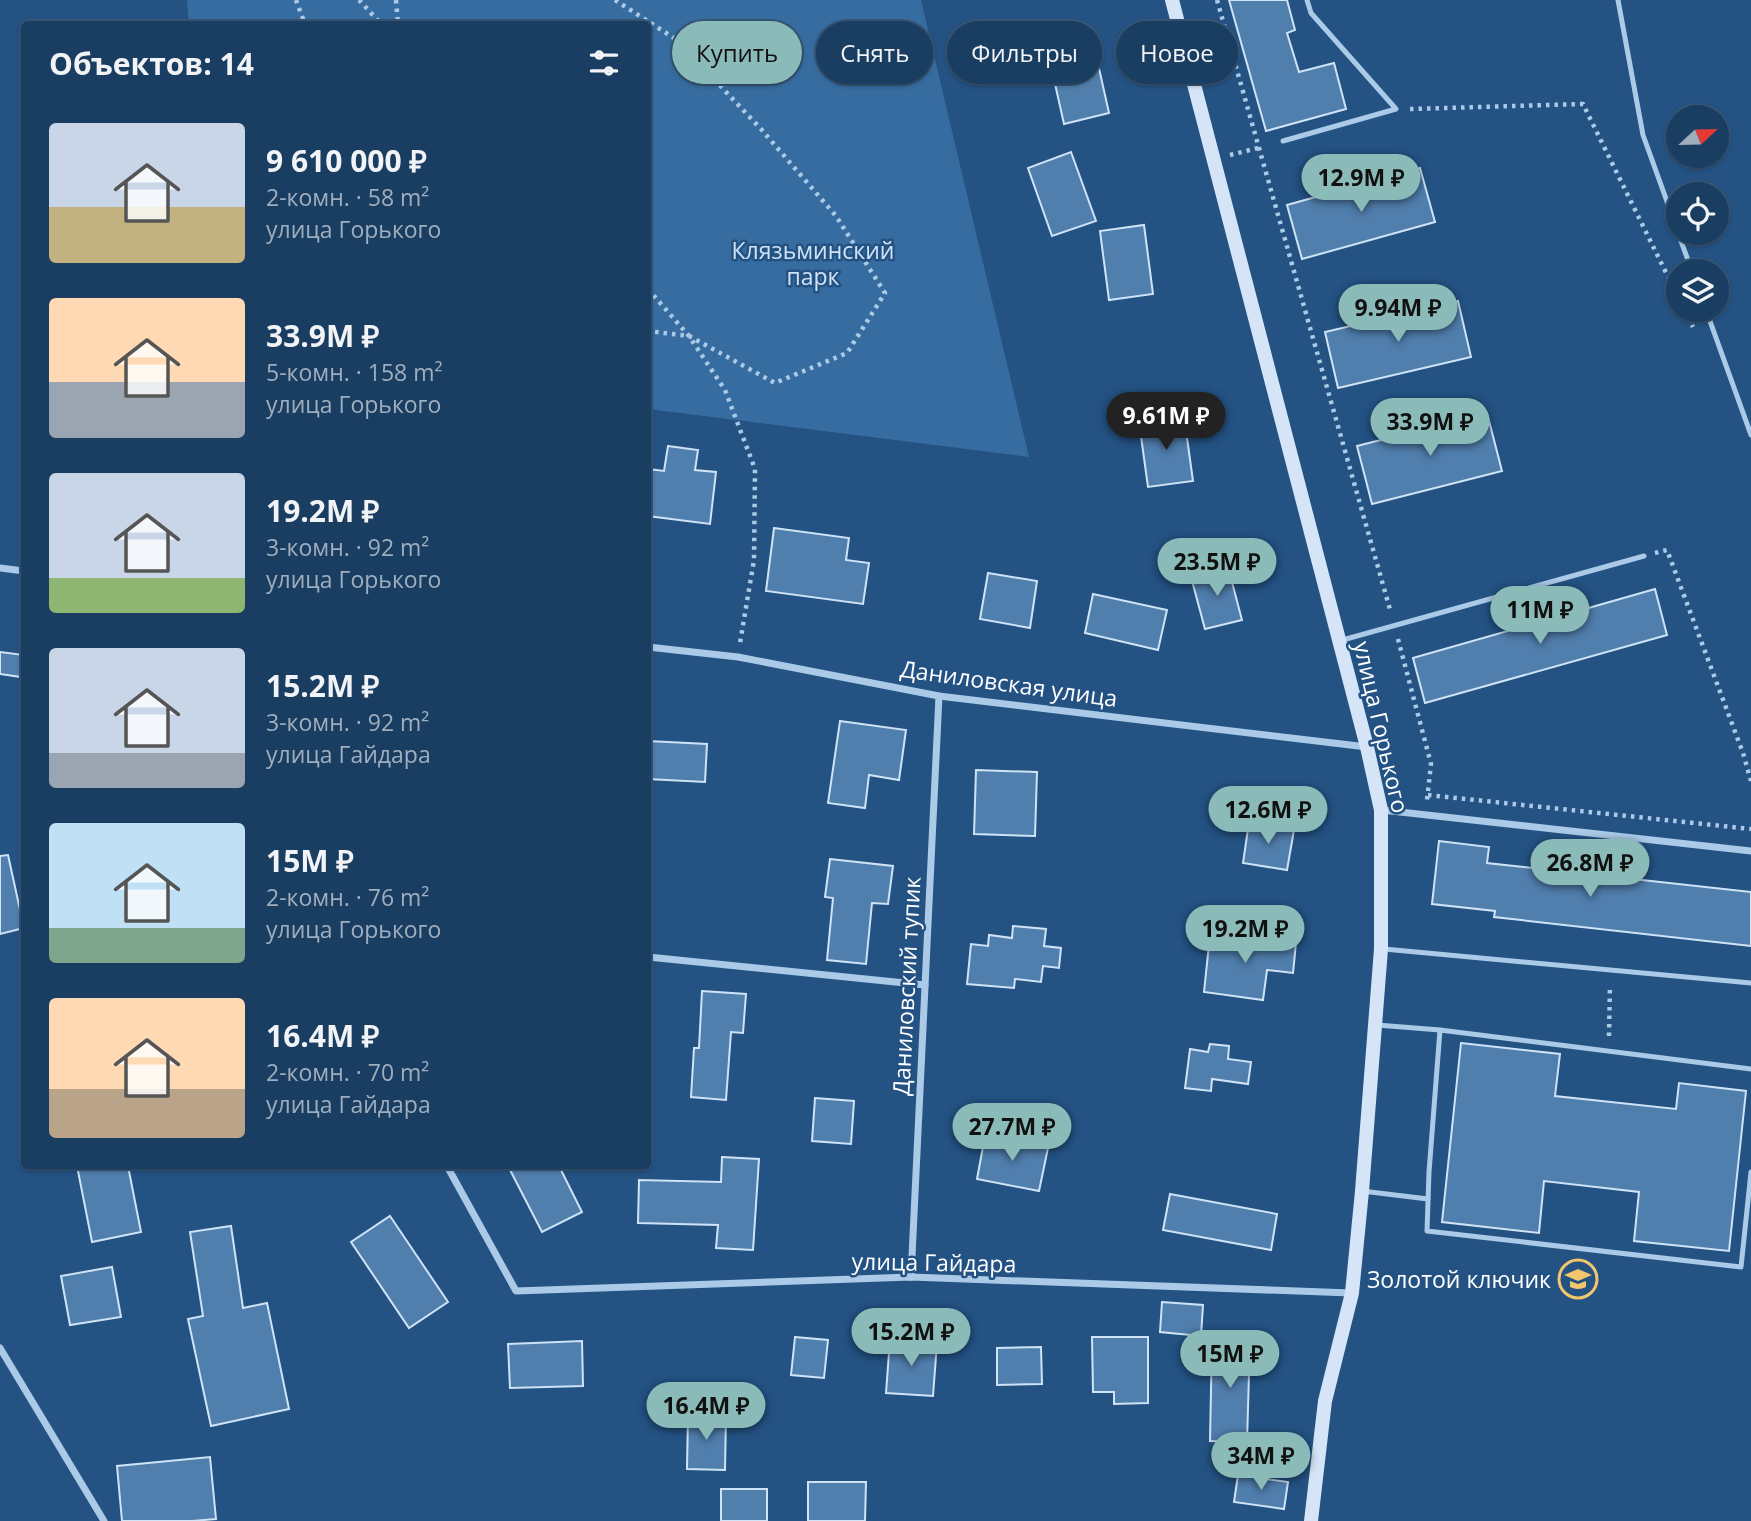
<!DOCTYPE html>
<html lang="ru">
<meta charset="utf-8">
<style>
:root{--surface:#1a3e62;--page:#234568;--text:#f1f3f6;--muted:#9faebe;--line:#385777;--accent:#8bbbb9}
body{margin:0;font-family:"Open Sans",sans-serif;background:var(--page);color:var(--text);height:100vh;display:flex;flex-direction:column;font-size:26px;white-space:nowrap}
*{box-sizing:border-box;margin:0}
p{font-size:23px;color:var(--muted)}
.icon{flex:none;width:38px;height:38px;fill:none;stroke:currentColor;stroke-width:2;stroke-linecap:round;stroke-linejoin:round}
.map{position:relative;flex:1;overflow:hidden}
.panel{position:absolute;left:21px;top:21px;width:630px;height:1148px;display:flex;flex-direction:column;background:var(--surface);border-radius:7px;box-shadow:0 2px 5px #0004,0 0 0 2px var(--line)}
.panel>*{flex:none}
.banner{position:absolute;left:672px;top:21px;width:665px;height:63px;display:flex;gap:14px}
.needle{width:46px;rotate:68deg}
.tools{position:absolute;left:1666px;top:105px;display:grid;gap:14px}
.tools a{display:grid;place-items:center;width:63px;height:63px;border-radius:50%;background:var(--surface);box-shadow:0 2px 5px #0004,0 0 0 2px var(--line);font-size:35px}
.price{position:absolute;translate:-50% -60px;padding:0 16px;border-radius:24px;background:var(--accent);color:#111;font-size:23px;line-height:46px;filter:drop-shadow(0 2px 4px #0008)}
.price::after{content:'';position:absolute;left:50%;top:42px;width:21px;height:16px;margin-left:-10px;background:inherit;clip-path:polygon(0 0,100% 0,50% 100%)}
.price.on{background:#222;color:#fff}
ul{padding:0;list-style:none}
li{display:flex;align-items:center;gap:21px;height:175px;padding:0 28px}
li span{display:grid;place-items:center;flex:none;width:196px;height:140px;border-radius:7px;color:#555}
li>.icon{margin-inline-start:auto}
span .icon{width:84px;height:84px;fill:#fffc;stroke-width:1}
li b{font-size:30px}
h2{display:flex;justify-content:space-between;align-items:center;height:84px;padding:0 28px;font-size:30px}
.chip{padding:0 24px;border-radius:32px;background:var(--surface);box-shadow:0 2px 5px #0004,0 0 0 2px var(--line);font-size:24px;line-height:63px}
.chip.on{background:var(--accent);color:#111}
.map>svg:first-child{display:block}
</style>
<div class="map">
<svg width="1751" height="1521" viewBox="0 0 1751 1521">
<rect width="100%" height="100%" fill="#235283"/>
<!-- green -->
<polygon fill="#376ca0" points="187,0 921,0 1029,457 648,409 648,24 189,24"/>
<!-- building -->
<g fill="#507ead" stroke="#cfe3f6" stroke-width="2">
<polygon points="1229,0 1287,0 1295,30 1287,33 1299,72 1334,63 1346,109 1266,131"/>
<polygon points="1094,46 1109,113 1064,124 1049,57"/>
<polygon points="1071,152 1096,221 1052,236 1028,168"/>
<polygon points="1420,168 1435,222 1302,259 1287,205"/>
<polygon points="1144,225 1153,294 1109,300 1100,231"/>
<polygon points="1458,301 1471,357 1338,388 1325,332"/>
<polygon points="1487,413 1502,471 1372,504 1357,446"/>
<polygon points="1184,416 1193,481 1148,487 1139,422"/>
<polygon points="668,446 698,450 695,470 716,472 710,524 648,516 648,469 664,471"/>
<polygon points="774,528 849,538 846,560 869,563 863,604 766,591"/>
<polygon points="1228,567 1242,620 1205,629 1191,577"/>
<polygon points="988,573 1037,581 1030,628 980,619"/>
<polygon points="1655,589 1667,635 1425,703 1413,658"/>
<polygon points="1093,594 1167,610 1158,650 1085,633"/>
<polygon points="0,652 24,655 21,677 0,674"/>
<polygon points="840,721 906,730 899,780 869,775 865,808 828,803"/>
<polygon points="648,741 707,744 705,782 648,779"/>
<polygon points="976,770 1037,772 1035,836 974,834"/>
<polygon points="1249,822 1294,830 1287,870 1243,863"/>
<polygon points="1439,841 1489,847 1487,863 1751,892 1751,946 1494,917 1495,911 1432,904"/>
<polygon points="8,855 24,928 0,934 0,856"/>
<polygon points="830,859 893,866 888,904 872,903 866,964 827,960 833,898 825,897"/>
<polygon points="1013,926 1046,929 1044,946 1061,948 1059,968 1043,966 1041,982 1015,979 1014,988 967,984 971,944 988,946 989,935 1012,938"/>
<polygon points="1210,935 1296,943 1293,973 1267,970 1263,1000 1204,992"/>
<polygon points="702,991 746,994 743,1033 731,1032 726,1100 691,1097 694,1048 699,1048"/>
<polygon points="1461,1043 1560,1054 1555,1096 1676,1109 1679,1083 1746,1091 1729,1251 1634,1241 1639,1192 1544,1181 1539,1233 1442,1222"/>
<polygon points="1210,1044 1229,1046 1228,1059 1251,1062 1248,1084 1212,1079 1211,1091 1185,1088 1190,1049 1208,1052"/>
<polygon points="815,1098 854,1101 851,1144 812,1141"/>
<polygon points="985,1136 1048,1148 1039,1191 977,1179"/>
<polygon points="722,1157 759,1159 753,1250 716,1248 718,1225 638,1223 639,1180 721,1182"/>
<polygon points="77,1166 128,1166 141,1232 92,1242"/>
<polygon points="508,1166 559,1166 582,1212 542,1232"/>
<polygon points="1170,1194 1277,1214 1271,1250 1163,1230"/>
<polygon points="390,1216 448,1302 409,1328 351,1242"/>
<polygon points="231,1226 243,1308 267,1303 289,1409 211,1426 188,1319 203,1316 190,1232"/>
<polygon points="112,1267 121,1317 70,1325 61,1276"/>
<polygon points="1162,1302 1203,1305 1201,1336 1160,1332"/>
<polygon points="795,1337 828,1340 824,1378 791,1375"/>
<polygon points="1092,1337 1148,1337 1148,1403 1114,1404 1114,1392 1093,1392"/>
<polygon points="890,1339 937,1343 933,1396 886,1393"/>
<polygon points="1212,1339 1250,1340 1247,1442 1210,1441"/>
<polygon points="582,1341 583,1386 510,1388 508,1344"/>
<polygon points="1041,1347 1042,1384 997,1385 997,1348"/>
<polygon points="688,1414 726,1415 725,1470 687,1469"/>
<polygon points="210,1457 216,1519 192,1521 122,1521 117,1466"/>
<polygon points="1238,1475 1288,1482 1284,1509 1234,1502"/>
<polygon points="808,1482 866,1482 865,1521 808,1521"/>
<rect x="721" y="1489" width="46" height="32"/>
</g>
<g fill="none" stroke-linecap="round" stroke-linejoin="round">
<!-- path -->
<g stroke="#abcae8" stroke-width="4.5" stroke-dasharray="3.5 5" stroke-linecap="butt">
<polyline points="296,0 305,24"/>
<polyline points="359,0 381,24"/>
<polyline points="396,0 398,24"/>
<polyline points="615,0 677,40 761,129 836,216 885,293 847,353 775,383 689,336 648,331"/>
<polyline points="1217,0 1391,613"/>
<polyline points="1410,109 1583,104 1678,297"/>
<polyline points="1230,155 1262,147"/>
<polyline points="648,289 689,336 725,390 755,469 754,560 740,643"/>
<polyline points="1684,310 1693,327"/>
<polyline points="1655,553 1667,550 1743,753 1751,781"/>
<polyline points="1398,639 1431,764 1427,800"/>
<polyline points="1428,795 1751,829"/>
<polyline points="1609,1036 1610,985"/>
</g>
<!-- lane -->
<g stroke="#abcae8" stroke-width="5">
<polyline points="1618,0 1643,135 1678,232"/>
<polyline points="1283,141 1396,109 1311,13 1307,0"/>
<polyline points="1678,233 1692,271"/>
<polyline points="1706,310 1751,435"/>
<polyline points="1339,641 1644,556"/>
<polyline points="1384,949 1751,983"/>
<polyline points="1377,1025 1440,1030"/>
<polyline points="1751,1069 1440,1030 1429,1172 1427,1231 1741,1267 1751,1172"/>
<polyline points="1362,1191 1428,1199"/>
</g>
<!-- street -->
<g stroke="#abcae8" stroke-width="7">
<polyline points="0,568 24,571"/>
<polyline points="648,647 738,657 939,696 1367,747"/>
<polyline points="1382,810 1751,851"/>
<polyline points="648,957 925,985"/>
<polyline points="447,1166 516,1291 911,1277 1351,1293"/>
<polyline points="911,1277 939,696"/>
<polyline points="0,1348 104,1521"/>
</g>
<!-- secondary -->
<polyline stroke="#d5e5f7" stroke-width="14" points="1172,0 1367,747 1381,810 1381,949 1362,1191 1352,1293 1325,1401 1311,1521"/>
</g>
<!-- icons -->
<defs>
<symbol id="school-ring" viewBox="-11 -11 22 22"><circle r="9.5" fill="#235283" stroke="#f3c66e" stroke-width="1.5"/><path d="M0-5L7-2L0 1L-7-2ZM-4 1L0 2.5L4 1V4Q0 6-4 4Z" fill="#f3c66e"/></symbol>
</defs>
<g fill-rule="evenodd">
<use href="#school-ring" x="1556" y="1257" width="44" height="44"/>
</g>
<g text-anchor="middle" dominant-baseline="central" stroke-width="5" stroke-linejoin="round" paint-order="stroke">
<!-- park labels -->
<g font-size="23" fill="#cfe3f6" stroke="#235283">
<text x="813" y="250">Клязьминский<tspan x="813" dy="26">парк</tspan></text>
</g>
<!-- street labels -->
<g font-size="23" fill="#fff" stroke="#235283">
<text transform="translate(1009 683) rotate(8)">Даниловская улица</text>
<text transform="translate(1382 727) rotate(77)">улица Горького</text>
<text transform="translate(906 986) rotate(-87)">Даниловский тупик</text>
<text transform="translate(934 1262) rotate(1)">улица Гайдара</text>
</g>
<!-- poi labels -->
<g font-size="23" fill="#fff" stroke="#235283" text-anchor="end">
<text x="1551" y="1279">Золотой ключик</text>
</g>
</g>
</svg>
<div class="tools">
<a><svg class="needle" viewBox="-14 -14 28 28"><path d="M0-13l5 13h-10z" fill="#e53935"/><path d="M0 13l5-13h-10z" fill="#9faebe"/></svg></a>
<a><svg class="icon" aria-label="locate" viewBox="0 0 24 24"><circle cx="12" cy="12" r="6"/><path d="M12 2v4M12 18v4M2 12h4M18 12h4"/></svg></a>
<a><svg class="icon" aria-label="layers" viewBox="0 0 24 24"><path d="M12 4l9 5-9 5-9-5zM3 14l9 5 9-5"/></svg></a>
</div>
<b class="price" style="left:1361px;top:214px">12.9M ₽</b>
<b class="price" style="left:1398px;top:344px">9.94M ₽</b>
<b class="price on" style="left:1166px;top:452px">9.61M ₽</b>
<b class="price" style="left:1430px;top:458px">33.9M ₽</b>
<b class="price" style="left:1217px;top:598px">23.5M ₽</b>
<b class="price" style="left:1540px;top:646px">11M ₽</b>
<b class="price" style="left:1268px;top:846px">12.6M ₽</b>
<b class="price" style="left:1590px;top:899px">26.8M ₽</b>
<b class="price" style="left:1245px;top:965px">19.2M ₽</b>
<b class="price" style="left:1012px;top:1163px">27.7M ₽</b>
<b class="price" style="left:911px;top:1368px">15.2M ₽</b>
<b class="price" style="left:1230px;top:1390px">15M ₽</b>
<b class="price" style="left:706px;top:1442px">16.4M ₽</b>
<b class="price" style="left:1261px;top:1492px">34M ₽</b>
<div class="banner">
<a class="chip on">Купить</a>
<a class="chip">Снять</a>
<a class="chip">Фильтры</a>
<a class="chip">Новое</a>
</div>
<section class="panel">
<h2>Объектов: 14<svg class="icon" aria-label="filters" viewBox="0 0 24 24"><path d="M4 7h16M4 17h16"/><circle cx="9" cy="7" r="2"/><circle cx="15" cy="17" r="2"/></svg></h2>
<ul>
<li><span style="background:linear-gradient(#c9d6e8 60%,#c2b280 0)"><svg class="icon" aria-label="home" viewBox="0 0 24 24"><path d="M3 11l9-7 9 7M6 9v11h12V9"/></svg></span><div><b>9 610 000 ₽</b><p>2-комн. · 58 m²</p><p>улица Горького</p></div></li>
<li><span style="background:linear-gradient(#ffd9b3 60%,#9aa5b1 0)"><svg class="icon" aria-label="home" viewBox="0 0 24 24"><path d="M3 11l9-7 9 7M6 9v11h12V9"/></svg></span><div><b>33.9M ₽</b><p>5-комн. · 158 m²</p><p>улица Горького</p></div></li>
<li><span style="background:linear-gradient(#c9d6e8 75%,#8fb573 0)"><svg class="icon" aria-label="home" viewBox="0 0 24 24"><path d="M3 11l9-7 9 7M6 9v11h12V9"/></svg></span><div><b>19.2M ₽</b><p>3-комн. · 92 m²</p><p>улица Горького</p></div></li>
<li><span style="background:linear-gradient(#c9d6e8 75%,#9aa5b1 0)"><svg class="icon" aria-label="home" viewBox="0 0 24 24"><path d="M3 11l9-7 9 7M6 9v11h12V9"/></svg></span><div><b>15.2M ₽</b><p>3-комн. · 92 m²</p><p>улица Гайдара</p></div></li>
<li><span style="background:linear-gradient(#bfe0f5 75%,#7fa58c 0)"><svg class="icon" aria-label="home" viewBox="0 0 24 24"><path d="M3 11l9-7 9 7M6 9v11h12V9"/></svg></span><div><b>15M ₽</b><p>2-комн. · 76 m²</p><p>улица Горького</p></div></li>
<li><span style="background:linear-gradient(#ffd9b3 65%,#b9a48a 0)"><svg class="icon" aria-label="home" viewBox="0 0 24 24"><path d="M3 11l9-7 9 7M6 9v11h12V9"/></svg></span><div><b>16.4M ₽</b><p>2-комн. · 70 m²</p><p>улица Гайдара</p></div></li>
</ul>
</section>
</div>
